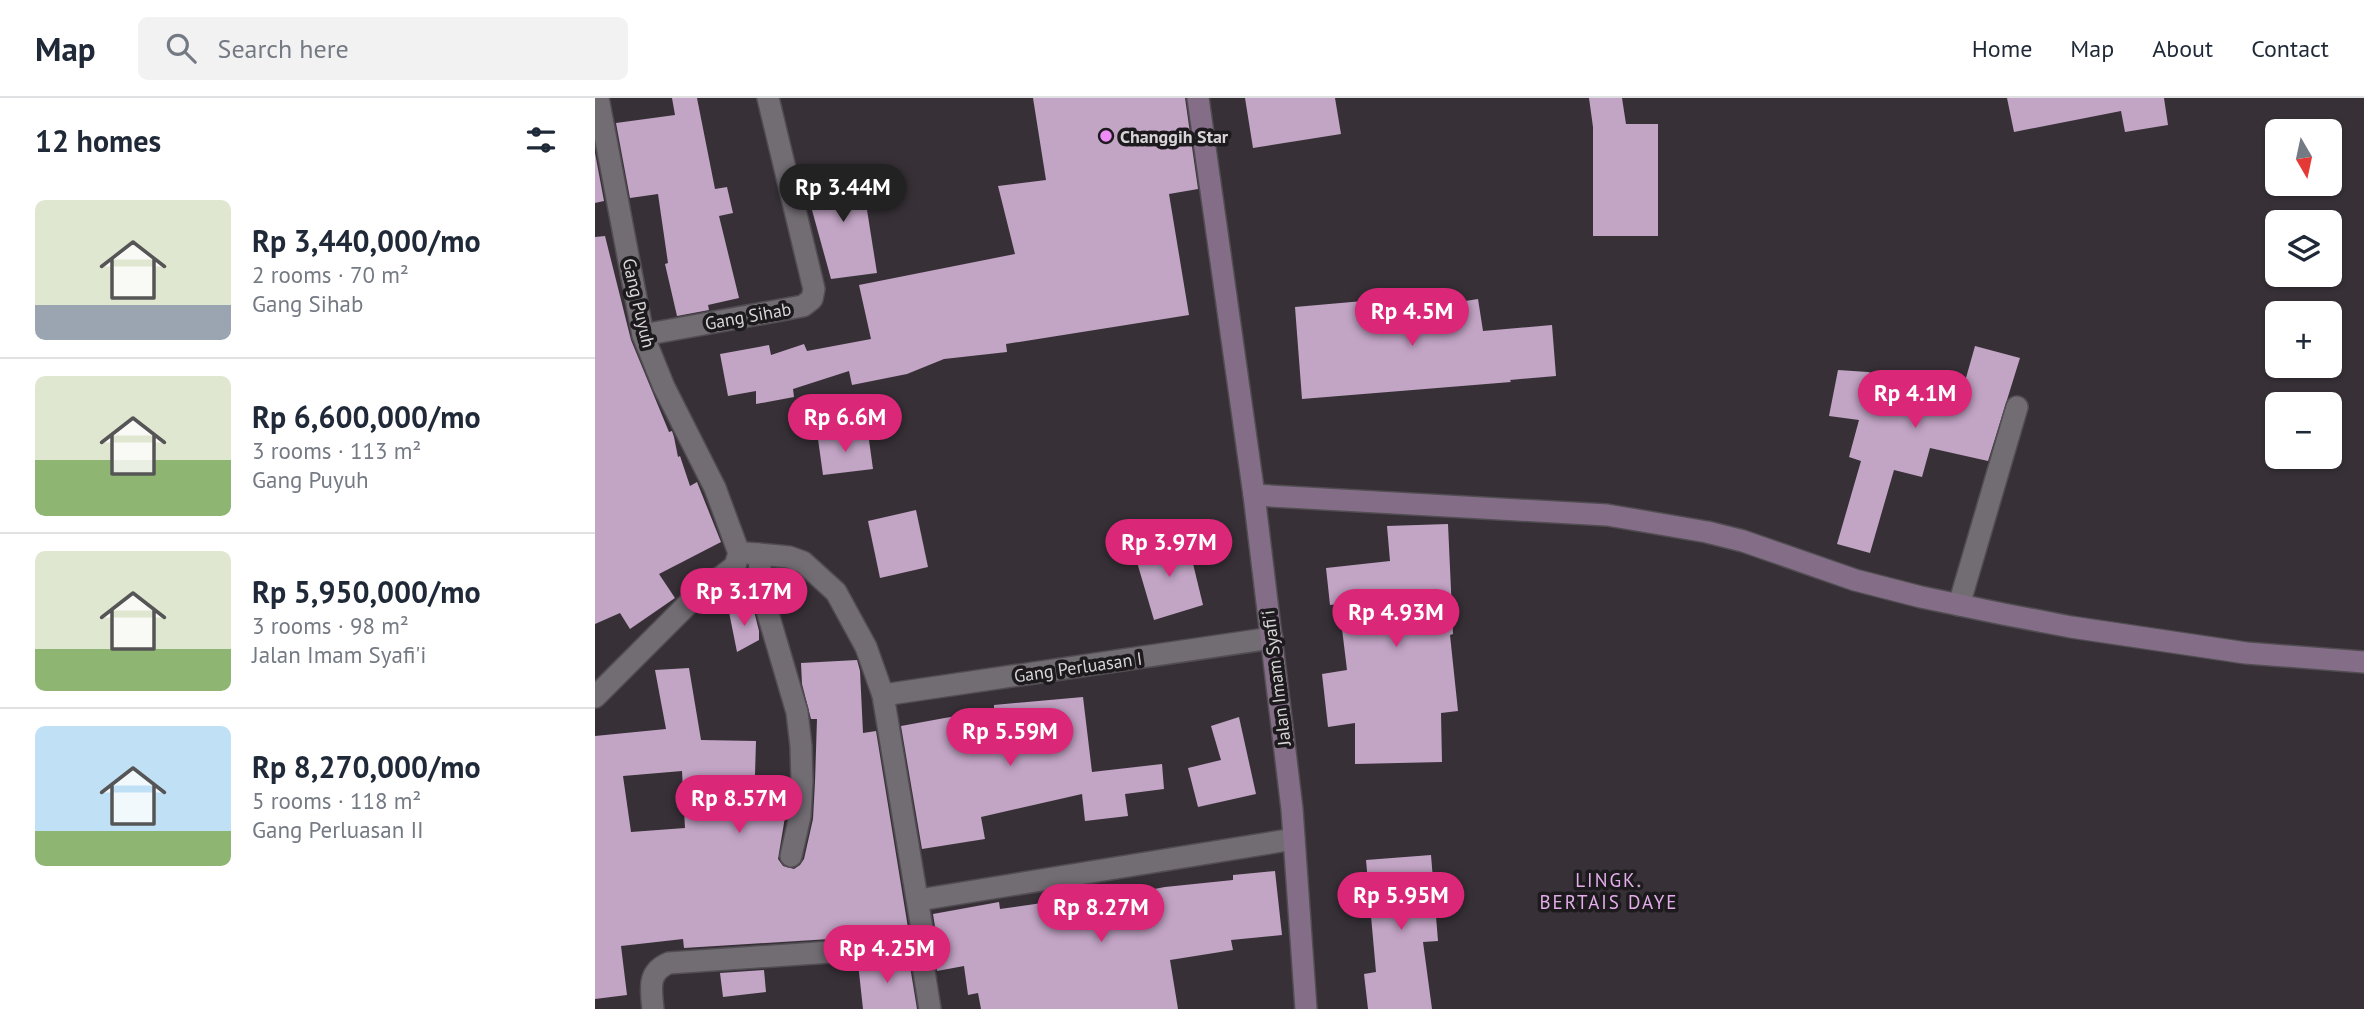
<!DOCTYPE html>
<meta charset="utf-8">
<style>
:root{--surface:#fff;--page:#f2f2f3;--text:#1f2937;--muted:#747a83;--line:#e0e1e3;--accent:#db2777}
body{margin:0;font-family:"PT Sans",sans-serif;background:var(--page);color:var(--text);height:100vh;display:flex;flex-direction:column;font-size:26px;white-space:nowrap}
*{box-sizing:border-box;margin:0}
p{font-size:23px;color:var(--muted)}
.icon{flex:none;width:38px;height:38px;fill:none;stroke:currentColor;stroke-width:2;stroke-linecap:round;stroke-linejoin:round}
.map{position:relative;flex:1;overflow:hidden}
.details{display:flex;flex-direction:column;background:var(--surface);width:595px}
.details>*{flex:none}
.needle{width:46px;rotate:171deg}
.buttons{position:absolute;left:1670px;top:21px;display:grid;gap:14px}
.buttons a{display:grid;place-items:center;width:77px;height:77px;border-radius:10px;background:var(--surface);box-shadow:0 2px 5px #0004;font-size:35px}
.price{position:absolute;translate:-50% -60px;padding:0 16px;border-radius:24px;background:var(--accent);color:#fff;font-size:23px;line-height:46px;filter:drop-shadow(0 2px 4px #0008)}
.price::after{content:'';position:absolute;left:50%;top:42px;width:21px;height:16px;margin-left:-10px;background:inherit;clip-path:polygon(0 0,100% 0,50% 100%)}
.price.current{background:#222;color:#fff}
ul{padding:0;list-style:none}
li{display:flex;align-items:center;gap:21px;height:175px;padding:0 35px}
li+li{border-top:2px solid var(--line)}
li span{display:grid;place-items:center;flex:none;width:196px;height:140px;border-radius:10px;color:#555}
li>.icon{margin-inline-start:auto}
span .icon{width:84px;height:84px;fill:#fffc;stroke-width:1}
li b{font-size:30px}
h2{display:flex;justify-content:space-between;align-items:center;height:84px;padding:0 35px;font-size:30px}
header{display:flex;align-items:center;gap:42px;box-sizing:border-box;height:98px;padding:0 35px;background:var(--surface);border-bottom:2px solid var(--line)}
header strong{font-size:33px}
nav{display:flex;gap:38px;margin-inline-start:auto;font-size:24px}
.search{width:490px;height:63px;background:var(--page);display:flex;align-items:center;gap:18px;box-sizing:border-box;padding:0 24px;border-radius:10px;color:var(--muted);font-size:26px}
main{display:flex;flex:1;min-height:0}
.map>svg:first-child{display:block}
</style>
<header>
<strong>Map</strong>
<div class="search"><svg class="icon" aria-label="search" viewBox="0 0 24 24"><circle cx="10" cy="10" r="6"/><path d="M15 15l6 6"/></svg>Search here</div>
<nav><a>Home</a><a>Map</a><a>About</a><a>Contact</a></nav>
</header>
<main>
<section class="details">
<h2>12 homes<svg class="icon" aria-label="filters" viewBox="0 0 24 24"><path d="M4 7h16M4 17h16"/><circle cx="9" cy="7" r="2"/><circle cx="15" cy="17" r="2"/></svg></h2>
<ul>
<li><span style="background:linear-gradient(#dfe7d0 75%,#9aa5b1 0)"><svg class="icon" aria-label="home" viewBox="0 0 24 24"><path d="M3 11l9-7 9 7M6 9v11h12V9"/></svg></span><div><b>Rp 3,440,000/mo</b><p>2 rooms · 70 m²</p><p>Gang Sihab</p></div></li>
<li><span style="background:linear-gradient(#dfe7d0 60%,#8fb573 0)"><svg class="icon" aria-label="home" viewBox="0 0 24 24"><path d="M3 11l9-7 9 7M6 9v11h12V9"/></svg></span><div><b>Rp 6,600,000/mo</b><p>3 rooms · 113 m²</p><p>Gang Puyuh</p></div></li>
<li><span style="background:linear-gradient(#dfe7d0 70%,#8fb573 0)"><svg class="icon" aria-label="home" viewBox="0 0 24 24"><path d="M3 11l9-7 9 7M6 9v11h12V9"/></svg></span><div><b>Rp 5,950,000/mo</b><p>3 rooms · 98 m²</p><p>Jalan Imam Syafi'i</p></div></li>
<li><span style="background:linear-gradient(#bfe0f5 75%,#8fb573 0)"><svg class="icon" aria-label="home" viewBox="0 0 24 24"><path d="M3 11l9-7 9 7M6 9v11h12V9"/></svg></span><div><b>Rp 8,270,000/mo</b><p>5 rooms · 118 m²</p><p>Gang Perluasan II</p></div></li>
</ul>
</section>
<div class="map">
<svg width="1769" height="911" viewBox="0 0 1769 911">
<rect width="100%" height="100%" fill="#373137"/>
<!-- building -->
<g fill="#c2a4c5" fill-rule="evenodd">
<polygon points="77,0 102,0 120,91 132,89 138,115 124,118 144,200 113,207 114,212 82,218 70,166 73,165 63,96 35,100 21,25 80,17"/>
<polygon points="438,0 590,0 603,91 574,96 594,217 411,246 412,254 349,261 312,276 257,287 254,273 198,291 199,299 161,306 161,293 133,298 125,256 174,247 176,257 209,246 212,253 276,241 264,187 420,156 403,88 451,82"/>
<polygon points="650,0 740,0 746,36 658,50"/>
<polygon points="994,0 1027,0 1031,26 1063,26 1063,138 998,138 998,29"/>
<polygon points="1412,0 1569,0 1573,27 1530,34 1526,13 1419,34"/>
<polygon points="0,55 9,103 0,105"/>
<polygon points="266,74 282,175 236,181 209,83"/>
<polygon points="10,138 36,242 74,334 77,333 79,339 83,359 85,358 95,388 102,384 126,444 64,476 80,500 35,531 25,515 0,526 0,139"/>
<polygon points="825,198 826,210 883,201 888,233 957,227 961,278 915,282 916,284 707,301 700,209"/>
<polygon points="1380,248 1425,260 1393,363 1335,350 1327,379 1299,372 1275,455 1242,446 1266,363 1254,359 1264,322 1234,318 1243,272 1273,274 1346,295 1350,281 1369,287"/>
<polygon points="273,335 278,371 228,377 223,341"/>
<polygon points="321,412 333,469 285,480 273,423"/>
<polygon points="853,426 858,536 855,537 863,613 846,615 847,664 760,666 760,625 733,629 727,576 752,572 744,506 735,507 731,470 795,463 792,428"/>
<polygon points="592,441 608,507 559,522 539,454"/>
<polygon points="158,509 164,533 164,542 142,554 134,514"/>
<path d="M262,562l3,11 3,62 13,-2 33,203 -225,14 -1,-9 -62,7 6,49 -32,4v-263l71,-7 -11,-59 34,-2 12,72 55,1 -2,67 33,-3 -9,54 5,7 11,3 6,-4 4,-6 9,-40 2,-37 2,-63h-6l-9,-35 -1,-21zM87,673l3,57 -54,4 -8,-56z"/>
<polygon points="488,599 497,674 567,666 569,691 530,696 533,718 490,723 487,696 386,719 390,741 327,751 306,628 399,611 399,607"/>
<polygon points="644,619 661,696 603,709 593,670 626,662 616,628"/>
<polygon points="836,757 843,843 828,844 837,911 773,911 769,876 781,874 771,762"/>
<polygon points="680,773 687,837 636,842 638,852 575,862 583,911 386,911 383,895 373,897 369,868 342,873 339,852 342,841 338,816 404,804 405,811 489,799 490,804 570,789 638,782 638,777"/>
<polygon points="314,862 322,911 268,911 263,865"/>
<polygon points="169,872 171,894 128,899 125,875"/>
</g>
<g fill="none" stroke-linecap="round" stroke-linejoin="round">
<defs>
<g id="street">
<polyline points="48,237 208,208 217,201 219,191 173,0"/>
<polyline points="150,455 163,456 171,509 202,614 206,648 207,683 205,718 196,758"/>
<polyline points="163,456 194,459 208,464 241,494 271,549 288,597 329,843 325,848 335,911"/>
<polyline points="1364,507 1422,309"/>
<polyline points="288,597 677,540"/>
<polyline points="0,599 101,498 140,468 144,455 120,390 69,289 48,237 3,0"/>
<polyline points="324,802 699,741"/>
<path d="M58,911c-2,-20 -6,-37 16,-46l251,-17"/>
</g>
<g id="secondary">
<polyline points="603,0 659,397 697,711 711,911"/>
<polyline points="659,397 1012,417 1112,434 1148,443 1260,482 1326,499 1408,516 1476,529 1651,555 1769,564"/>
</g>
</defs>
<!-- street casing -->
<use href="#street" stroke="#524d53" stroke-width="24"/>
<!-- secondary casing -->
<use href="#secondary" stroke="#524d53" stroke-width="24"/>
<!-- street -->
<use href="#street" stroke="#726c73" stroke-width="21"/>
<!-- secondary -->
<use href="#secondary" stroke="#846e87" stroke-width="21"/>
</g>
<!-- markers -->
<circle fill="#ee8cf8" stroke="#1d1a1d" stroke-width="2.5" cx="511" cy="38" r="7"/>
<g text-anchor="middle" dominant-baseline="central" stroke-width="7" stroke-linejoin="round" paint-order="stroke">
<!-- poi labels -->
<g font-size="18" font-weight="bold" fill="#d8d4d8" stroke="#1d1a1d" text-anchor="start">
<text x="525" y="38">Changgih Star</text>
</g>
<!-- street labels -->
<g font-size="18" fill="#d8d4d8" stroke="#1d1a1d">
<text transform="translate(44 205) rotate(77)">Gang Puyuh</text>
<text transform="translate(153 218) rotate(-10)">Gang Sihab</text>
<text transform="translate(483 569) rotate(-8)">Gang Perluasan I</text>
<text transform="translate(681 580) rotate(-97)">Jalan Imam Syafi'i</text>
</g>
<!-- neighbourhood labels -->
<g font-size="19" letter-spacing="2" fill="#e3ade9" stroke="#1d1a1d">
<text x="1014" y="782">LINGK.<tspan x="1014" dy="22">BERTAIS DAYE</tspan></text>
</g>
</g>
</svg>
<div class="buttons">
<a><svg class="needle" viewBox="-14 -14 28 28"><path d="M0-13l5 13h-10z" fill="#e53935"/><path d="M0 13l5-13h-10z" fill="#747a83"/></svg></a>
<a><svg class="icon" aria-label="layers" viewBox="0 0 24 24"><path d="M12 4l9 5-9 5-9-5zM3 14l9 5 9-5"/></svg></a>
<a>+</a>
<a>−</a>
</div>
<b class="price current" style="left:248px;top:126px">Rp 3.44M</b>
<b class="price" style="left:817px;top:250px">Rp 4.5M</b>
<b class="price" style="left:1320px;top:332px">Rp 4.1M</b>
<b class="price" style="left:250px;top:356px">Rp 6.6M</b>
<b class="price" style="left:574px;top:481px">Rp 3.97M</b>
<b class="price" style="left:149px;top:530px">Rp 3.17M</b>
<b class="price" style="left:801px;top:551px">Rp 4.93M</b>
<b class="price" style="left:415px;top:670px">Rp 5.59M</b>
<b class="price" style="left:144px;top:737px">Rp 8.57M</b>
<b class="price" style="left:806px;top:834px">Rp 5.95M</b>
<b class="price" style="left:506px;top:846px">Rp 8.27M</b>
<b class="price" style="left:292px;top:887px">Rp 4.25M</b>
</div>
</main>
